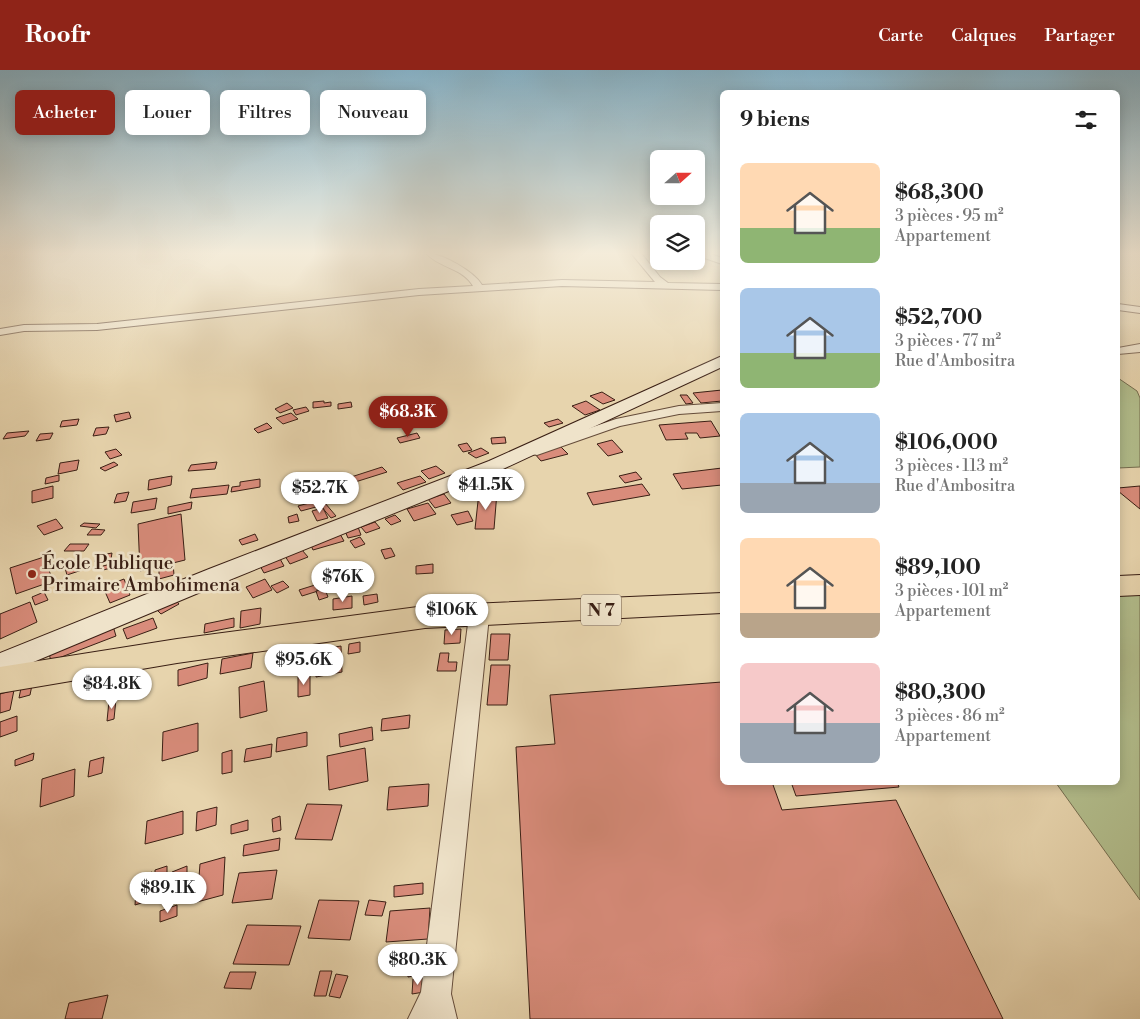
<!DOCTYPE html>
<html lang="fr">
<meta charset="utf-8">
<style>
:root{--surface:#fff;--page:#f6f6f6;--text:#222;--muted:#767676;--accent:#8f2418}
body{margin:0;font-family:"Libre Bodoni",serif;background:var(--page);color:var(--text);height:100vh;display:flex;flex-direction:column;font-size:19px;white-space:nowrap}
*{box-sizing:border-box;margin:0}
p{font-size:16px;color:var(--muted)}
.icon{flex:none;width:28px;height:28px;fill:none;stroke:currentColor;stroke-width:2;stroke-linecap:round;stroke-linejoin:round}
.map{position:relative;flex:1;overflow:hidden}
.side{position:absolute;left:720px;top:20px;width:400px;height:695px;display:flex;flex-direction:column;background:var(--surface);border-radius:8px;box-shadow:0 2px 12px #0003}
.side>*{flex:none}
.guide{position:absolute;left:15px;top:20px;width:475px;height:45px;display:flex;gap:10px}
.needle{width:32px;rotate:69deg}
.tools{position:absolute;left:650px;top:80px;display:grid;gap:10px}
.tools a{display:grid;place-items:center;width:55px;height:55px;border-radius:8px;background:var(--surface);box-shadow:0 2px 12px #0003;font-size:25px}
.price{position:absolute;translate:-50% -42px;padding:0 11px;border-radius:18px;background:#fff;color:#222;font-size:16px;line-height:32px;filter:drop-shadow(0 1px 2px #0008)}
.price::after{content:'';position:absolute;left:50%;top:30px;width:15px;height:11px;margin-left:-8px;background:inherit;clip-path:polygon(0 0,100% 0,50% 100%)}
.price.active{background:var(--accent);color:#fff}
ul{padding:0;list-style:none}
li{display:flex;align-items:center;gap:15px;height:125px;padding:0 20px}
li span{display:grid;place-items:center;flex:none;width:140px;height:100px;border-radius:8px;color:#555}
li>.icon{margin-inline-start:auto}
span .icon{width:60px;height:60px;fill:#fffc;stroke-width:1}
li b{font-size:21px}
h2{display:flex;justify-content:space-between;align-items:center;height:60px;padding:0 20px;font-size:21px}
.chip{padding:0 18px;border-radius:8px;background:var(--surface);box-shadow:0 2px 12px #0003;font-size:18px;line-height:45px}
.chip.active{background:var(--accent);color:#fff}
header{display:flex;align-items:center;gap:30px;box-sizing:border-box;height:70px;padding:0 25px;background:var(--accent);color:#fff}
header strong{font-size:24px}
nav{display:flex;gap:28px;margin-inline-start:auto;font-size:18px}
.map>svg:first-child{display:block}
</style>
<header>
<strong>Roofr</strong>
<nav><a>Carte</a><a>Calques</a><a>Partager</a></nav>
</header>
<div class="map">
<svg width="1140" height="949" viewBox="0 0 1140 949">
<rect width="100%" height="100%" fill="#e7d4ad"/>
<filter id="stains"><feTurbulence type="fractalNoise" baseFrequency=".004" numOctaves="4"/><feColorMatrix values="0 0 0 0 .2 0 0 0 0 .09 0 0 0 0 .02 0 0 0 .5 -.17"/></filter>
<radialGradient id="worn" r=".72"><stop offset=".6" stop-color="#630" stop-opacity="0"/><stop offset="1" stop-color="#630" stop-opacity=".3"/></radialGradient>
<!-- green -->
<g fill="#b2bd8c" stroke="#766e50">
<polygon points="1118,308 1137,321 1140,328 1140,397 1118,398"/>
<polygon points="1140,522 1140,830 1056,713 1118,712 1118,523"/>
</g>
<!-- building -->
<g fill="#d98c7b" stroke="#3a1f14">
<polygon points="722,320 722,331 701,333 693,323"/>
<polygon points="602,322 615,330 603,334 590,326"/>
<polygon points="680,325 687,325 693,333 686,334"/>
<polygon points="324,331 324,333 331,332 331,336 313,338 313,332"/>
<polygon points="586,331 600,340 585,345 572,336"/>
<polygon points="351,332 352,337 338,339 338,334"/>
<polygon points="287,333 293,338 280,343 275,339"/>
<polygon points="306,337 309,341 296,345 293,340"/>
<polygon points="129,342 131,348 116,352 114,345"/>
<polygon points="291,343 298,349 283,354 276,348"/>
<polygon points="79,349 77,355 60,357 62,351"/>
<polygon points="558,349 563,353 549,357 544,353"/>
<polygon points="711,351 720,366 700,368 697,363 685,363 688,369 666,370 659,355"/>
<polygon points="267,353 272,358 258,363 254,359"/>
<polygon points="109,357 106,364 93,366 96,358"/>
<polygon points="29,361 25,366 3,369 7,363"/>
<polygon points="53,363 50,369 36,371 40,364"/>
<polygon points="417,363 420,368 400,373 397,368"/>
<polygon points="505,367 506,373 492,374 491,368"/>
<polygon points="612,370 623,382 608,386 597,374"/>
<polygon points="467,373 472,380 463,382 458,375"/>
<polygon points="560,376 568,384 541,391 534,383"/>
<polygon points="481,378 489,383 476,388 468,383"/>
<polygon points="116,379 122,385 110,389 105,382"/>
<polygon points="79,390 77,400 58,404 60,393"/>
<polygon points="114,392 118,395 105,401 100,398"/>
<polygon points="217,392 215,399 188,401 191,395"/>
<polygon points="436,396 445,403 429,409 421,401"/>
<polygon points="382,397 387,402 352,413 348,408"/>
<polygon points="722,398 722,415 682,419 673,404"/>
<polygon points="636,402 642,409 625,413 619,406"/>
<polygon points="499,404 499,411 489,412 488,405"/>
<polygon points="59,405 59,411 45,414 46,408"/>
<polygon points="172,406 171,415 148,420 149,410"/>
<polygon points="420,406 426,412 403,420 397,413"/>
<polygon points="260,409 260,417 231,422 232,417 240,416 240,412"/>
<polygon points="642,414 650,425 593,435 587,423"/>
<polygon points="229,415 227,424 190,428 192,419"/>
<polygon points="462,415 468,421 458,424 452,418"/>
<polygon points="53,416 53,428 32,433 32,421"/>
<polygon points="1140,416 1140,439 1118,421 1118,418"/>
<polygon points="129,422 126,431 114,433 117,424"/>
<polygon points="479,422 497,422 494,459 475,459"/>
<polygon points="444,424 451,433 435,438 428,429"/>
<polygon points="157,428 155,439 131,443 133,432"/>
<polygon points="192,432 191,439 168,444 168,437"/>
<polygon points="313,432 316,437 301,441 298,436"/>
<polygon points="325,433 336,446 331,448 320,435"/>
<polygon points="428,433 436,444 414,451 407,439"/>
<polygon points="323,438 328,448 317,451 312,441"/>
<polygon points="468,441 473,451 457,455 451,445"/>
<polygon points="181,444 185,490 173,493 174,505 159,509 159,496 140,501 138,454"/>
<polygon points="297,444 299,451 289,453 288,447"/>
<polygon points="395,445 401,451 391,455 385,449"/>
<polygon points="56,449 63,458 44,465 37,456"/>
<polygon points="375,452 380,458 366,463 361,457"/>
<polygon points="84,453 100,454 96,458 80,456"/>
<polygon points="358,457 361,465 348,468 345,461"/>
<polygon points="92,459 105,460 101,465 87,465"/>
<polygon points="255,464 258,470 242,475 239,470"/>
<polygon points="340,464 344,471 313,480 310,473"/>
<polygon points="360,467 365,474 355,478 350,471"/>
<polygon points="70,474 89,474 84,481 64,481"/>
<polygon points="391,478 395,486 385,489 381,480"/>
<polygon points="302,480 308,487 290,494 285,486"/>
<polygon points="112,483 111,489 95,492 96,486"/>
<polygon points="44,487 53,511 16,524 10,498"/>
<polygon points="279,487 284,496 264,503 259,494"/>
<polygon points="86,491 88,498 67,505 65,498"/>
<polygon points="119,492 119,496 103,500 103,496"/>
<polygon points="433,494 433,503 416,504 416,496"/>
<polygon points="124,509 130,525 110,533 103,517"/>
<polygon points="265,509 272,520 253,528 246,517"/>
<polygon points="283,511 289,517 277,523 271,516"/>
<polygon points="315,515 318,521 302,526 299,520"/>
<polygon points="325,519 328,527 319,530 316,521"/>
<polygon points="44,522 48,530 35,535 32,527"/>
<polygon points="377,524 378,532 364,535 363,526"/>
<polygon points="172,526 179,534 161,544 153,536"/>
<polygon points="352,526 352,538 333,540 333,529"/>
<polygon points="30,532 37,552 0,569 0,544"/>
<polygon points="261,538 260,554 240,558 241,541"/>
<polygon points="153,548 157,558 127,569 123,559"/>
<polygon points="234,548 234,557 204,563 205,554"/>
<polygon points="113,556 116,566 51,591 48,580"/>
<polygon points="461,559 460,573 444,574 445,560"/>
<polygon points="491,564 510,564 508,590 489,590"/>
<polygon points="360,572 360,582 348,584 349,574"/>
<polygon points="308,576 308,595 278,601 279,581"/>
<polygon points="341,576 342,602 316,607 316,580"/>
<polygon points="253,583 251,598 220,604 222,589"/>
<polygon points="440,583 449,583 448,592 457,592 456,601 437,601"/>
<polygon points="208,593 207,608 178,616 178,600"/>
<polygon points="491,595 510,595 507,635 487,635"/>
<polygon points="310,605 310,625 298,627 298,607"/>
<polygon points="33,610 30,625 19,628 22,613"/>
<polygon points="264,611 267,641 240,648 239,617"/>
<polygon points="722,612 722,712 772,712 782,740 896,730 1003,949 530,949 516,677 555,674 550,625"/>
<polygon points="14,620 10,640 0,643 0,624"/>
<polygon points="116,629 114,649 107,651 109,631"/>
<polygon points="410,645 409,658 381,661 382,649"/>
<polygon points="17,646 17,661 0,667 0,652"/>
<polygon points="198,653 198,681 162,691 163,662"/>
<polygon points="372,657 373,670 340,677 339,664"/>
<polygon points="307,662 307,676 276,682 277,668"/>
<polygon points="272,674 271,687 244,692 246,679"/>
<polygon points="365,678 368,711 329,720 327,686"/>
<polygon points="232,680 232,702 222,704 222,683"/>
<polygon points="34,683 33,690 15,696 15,690"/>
<polygon points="104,687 102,703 88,707 90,691"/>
<polygon points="75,699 74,726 40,737 42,709"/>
<polygon points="791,712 897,712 899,717 796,726"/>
<polygon points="429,714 428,736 387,740 389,717"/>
<polygon points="307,734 342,735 332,770 295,769"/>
<polygon points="217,737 216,755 196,761 197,742"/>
<polygon points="183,741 183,764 145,774 147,751"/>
<polygon points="280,746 281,760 273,762 272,749"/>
<polygon points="248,750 248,760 231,764 231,755"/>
<polygon points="280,768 279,780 243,786 244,775"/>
<polygon points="225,787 223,825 197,832 200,794"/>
<polygon points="167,796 167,827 155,830 155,800"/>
<polygon points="187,796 187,820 171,826 172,802"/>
<polygon points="277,800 272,829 232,833 239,803"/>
<polygon points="152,802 151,830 135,835 137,807"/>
<polygon points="423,813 423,824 394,827 394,816"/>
<polygon points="319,830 359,831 350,870 308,868"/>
<polygon points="369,830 386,832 382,846 365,845"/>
<polygon points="177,835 177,846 160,852 160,841"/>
<polygon points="430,838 428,869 386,872 390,841"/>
<polygon points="247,855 301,856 289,895 233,894"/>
<polygon points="424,877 424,890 412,892 412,878"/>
<polygon points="423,895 424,904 408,907 407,898"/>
<polygon points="320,901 332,901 326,926 314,926"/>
<polygon points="230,902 256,902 251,919 224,918"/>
<polygon points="336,904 348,906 340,928 329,926"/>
<polygon points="424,908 424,922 412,924 413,909"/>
<polygon points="108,925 102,949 65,949 69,933"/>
</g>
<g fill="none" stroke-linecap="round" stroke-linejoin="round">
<defs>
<g id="street">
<path d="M426,183c15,0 48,18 56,32l80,-5 93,2 -24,-29h10l19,24 8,6 54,1v6l-160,-4 -143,9 -322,35 -73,1 -24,4v-6l24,-4 73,-1 322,-35 54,-3c-10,-18 -34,-18 -47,-33z"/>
<polygon points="696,183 708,183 722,188 722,194 696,185"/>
<polygon points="1118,234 1140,237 1140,243 1118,240"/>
<polygon points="1140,274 1140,282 1118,284 1118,278"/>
<polygon points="722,333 722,341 679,344 620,356 537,385 532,384 530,381 532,378 616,349 679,336"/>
<polygon points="479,539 486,541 489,546 451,924 457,949 408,949 421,922 469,546 472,541"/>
</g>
<polygon id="secondary" points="722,286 722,297 503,399 227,511 0,606 0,583 209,499 489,391"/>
<g id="primary">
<polygon points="1140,505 1140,525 1118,526 1118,506"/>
<polygon points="722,523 722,543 425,558 177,593 0,623 0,597 177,569 425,536"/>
</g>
</defs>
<!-- street casing -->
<use href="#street" stroke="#654c3a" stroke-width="2"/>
<!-- secondary casing -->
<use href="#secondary" stroke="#3a1f14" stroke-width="2"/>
<!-- primary casing -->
<use href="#primary" stroke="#3a1f14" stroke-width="2"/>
<!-- street -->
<use href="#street" fill="#efe3ca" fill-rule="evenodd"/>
<!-- secondary -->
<use href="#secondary" fill="#efe3ca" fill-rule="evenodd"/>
<!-- primary -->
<use href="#primary" fill="#e7d4ad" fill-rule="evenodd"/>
</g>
<!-- sky -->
<linearGradient id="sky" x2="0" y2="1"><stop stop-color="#87b6ce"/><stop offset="0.58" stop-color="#f4ecda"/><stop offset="1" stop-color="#f4ecda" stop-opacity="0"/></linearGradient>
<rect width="1140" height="316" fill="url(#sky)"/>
<!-- markers -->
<circle fill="#8f2418" stroke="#efe3ca" stroke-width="2" cx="32" cy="504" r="5"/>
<g text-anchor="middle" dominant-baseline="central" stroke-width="5" stroke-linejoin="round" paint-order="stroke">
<!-- shield labels -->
<rect fill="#efe3ca" stroke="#705a4b" stroke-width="1" x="581" y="524.5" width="40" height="31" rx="4"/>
<g font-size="18" font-weight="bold" fill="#3a1f14">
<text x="601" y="540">N 7</text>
</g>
<!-- poi labels -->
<g font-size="19" fill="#3a1f14" stroke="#efe3ca" text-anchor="start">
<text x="42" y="493">École Publique<tspan x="42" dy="22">Primaire Ambohimena</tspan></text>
</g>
</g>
<rect width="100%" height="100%" filter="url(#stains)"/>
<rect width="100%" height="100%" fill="url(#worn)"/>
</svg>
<div class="tools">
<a><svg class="needle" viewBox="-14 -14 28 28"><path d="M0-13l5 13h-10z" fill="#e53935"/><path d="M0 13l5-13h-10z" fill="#767676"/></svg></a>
<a><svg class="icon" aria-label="layers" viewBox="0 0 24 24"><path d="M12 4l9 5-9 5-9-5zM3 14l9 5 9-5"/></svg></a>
</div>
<b class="price active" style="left:408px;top:368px">$68.3K</b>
<b class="price" style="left:486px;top:441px">$41.5K</b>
<b class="price" style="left:320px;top:444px">$52.7K</b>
<b class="price" style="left:343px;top:533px">$76K</b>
<b class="price" style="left:452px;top:566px">$106K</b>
<b class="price" style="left:304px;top:616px">$95.6K</b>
<b class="price" style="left:112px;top:640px">$84.8K</b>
<b class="price" style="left:168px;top:844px">$89.1K</b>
<b class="price" style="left:418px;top:916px">$80.3K</b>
<div class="guide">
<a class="chip active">Acheter</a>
<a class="chip">Louer</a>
<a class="chip">Filtres</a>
<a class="chip">Nouveau</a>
</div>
<section class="side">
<h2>9 biens<svg class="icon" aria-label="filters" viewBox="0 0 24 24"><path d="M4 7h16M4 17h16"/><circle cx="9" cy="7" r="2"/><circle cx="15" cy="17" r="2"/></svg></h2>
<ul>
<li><span style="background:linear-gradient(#ffd9b3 65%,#8fb573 0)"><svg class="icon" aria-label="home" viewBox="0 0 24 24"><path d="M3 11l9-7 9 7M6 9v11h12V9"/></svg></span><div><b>$68,300</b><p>3 pièces · 95 m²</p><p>Appartement</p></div></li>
<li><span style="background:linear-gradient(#a9c7e8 65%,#8fb573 0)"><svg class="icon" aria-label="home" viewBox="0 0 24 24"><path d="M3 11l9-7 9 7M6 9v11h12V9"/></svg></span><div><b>$52,700</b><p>3 pièces · 77 m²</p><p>Rue d'Ambositra</p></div></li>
<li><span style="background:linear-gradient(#a9c7e8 70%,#9aa5b1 0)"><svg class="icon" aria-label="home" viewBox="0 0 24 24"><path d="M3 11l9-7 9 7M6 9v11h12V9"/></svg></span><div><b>$106,000</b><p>3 pièces · 113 m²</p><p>Rue d'Ambositra</p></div></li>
<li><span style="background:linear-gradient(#ffd9b3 75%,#b9a48a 0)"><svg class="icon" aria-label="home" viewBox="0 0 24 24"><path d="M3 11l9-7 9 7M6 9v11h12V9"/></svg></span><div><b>$89,100</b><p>3 pièces · 101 m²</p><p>Appartement</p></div></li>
<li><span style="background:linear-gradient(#f6c9c9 60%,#9aa5b1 0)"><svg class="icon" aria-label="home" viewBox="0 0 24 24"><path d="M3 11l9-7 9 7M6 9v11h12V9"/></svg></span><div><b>$80,300</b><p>3 pièces · 86 m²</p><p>Appartement</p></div></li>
</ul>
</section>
</div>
